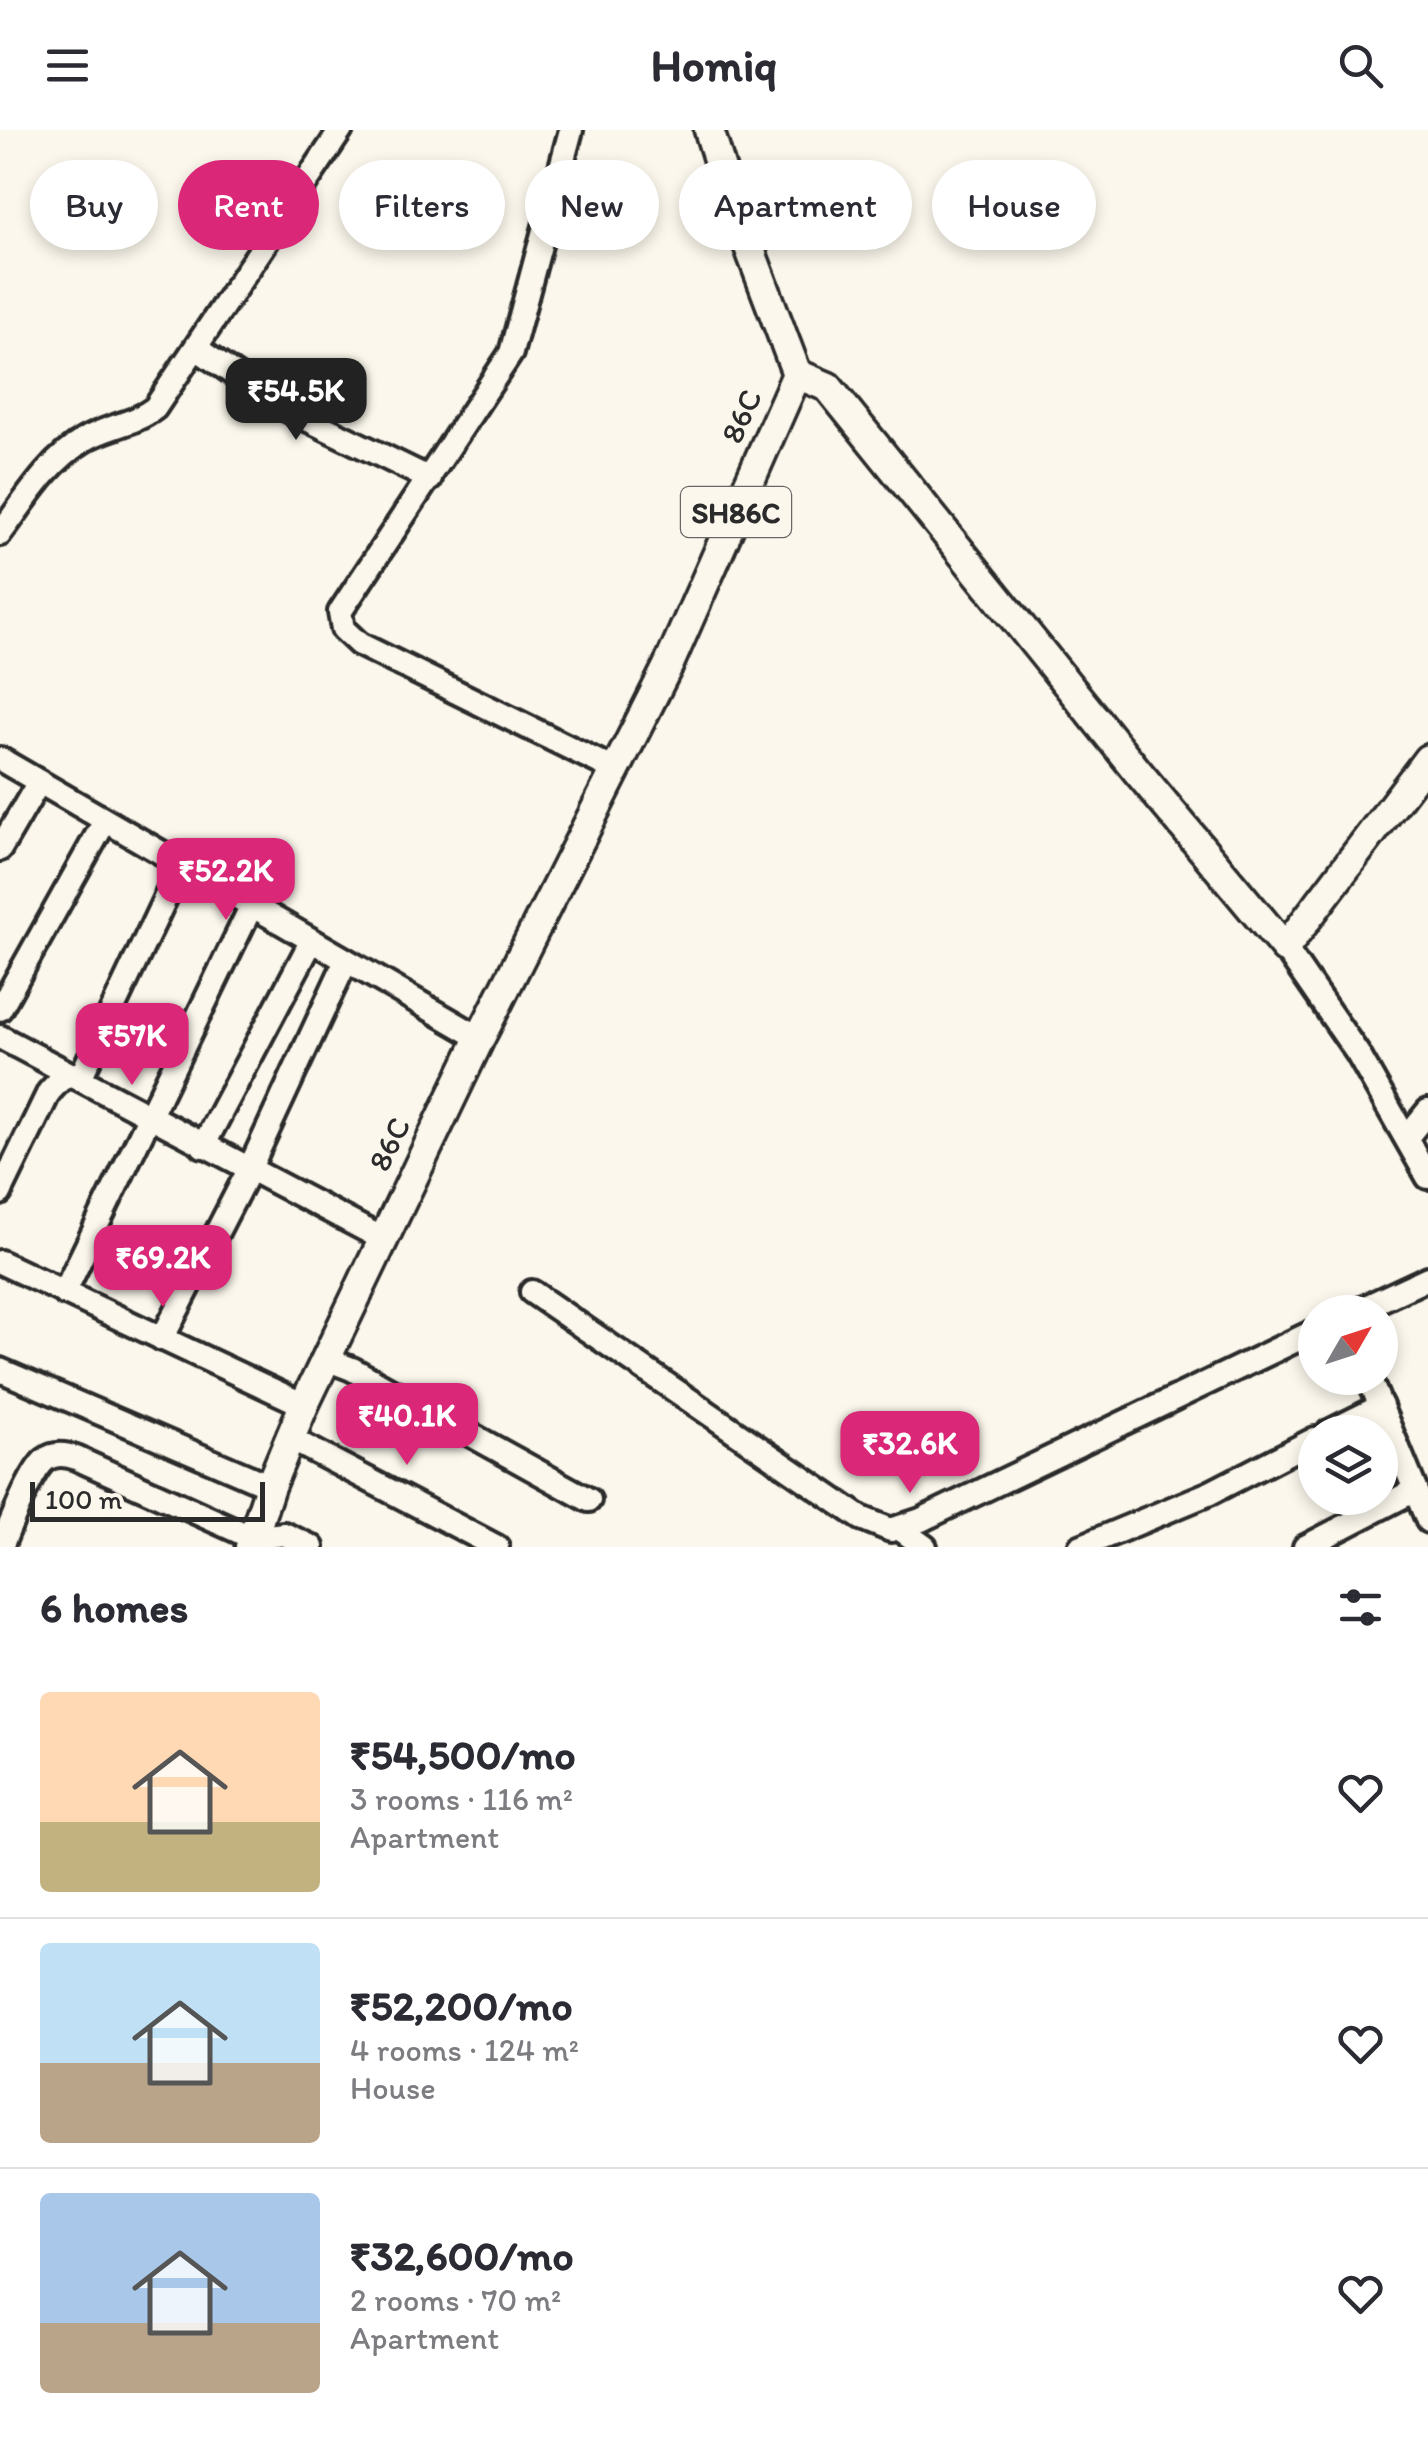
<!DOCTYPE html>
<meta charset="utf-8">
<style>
:root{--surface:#fff;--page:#f7f7f7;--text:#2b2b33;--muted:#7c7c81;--line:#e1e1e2;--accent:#db2777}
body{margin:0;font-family:Itim,sans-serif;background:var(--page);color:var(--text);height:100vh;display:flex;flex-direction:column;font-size:38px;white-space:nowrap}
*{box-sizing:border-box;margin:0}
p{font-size:32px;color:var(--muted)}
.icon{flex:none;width:55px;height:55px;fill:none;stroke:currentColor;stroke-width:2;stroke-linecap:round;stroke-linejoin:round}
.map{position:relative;height:1417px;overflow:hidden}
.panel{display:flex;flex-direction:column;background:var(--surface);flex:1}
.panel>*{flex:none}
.top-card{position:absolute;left:30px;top:30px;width:1370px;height:90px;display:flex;gap:20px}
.needle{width:65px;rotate:51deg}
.fabs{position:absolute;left:1298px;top:1165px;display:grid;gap:20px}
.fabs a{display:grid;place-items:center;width:100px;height:100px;border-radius:50%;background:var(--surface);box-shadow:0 5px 15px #0003;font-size:50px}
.scale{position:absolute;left:30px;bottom:25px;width:235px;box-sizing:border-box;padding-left:10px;border:5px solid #2b2b2b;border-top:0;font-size:28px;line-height:35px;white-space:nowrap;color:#2b2b2b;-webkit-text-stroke:8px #fbf7ec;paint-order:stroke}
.price{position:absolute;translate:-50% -85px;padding:0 22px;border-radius:20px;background:var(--accent);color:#fff;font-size:32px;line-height:65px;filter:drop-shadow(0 2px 5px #0008)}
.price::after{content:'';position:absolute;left:50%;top:60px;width:30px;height:22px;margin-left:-15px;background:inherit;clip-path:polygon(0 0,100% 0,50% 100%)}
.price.on{background:#222;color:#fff}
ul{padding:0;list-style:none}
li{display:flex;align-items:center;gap:30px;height:250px;padding:0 40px}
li+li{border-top:2px solid var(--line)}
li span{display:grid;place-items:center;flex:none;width:280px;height:200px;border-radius:10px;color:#555}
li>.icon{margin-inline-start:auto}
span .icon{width:120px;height:120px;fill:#fffc;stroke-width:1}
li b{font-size:42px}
h2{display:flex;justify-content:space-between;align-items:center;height:120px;padding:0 40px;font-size:42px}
.chip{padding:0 35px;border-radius:45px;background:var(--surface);box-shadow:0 5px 15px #0003;font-size:35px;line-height:90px}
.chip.on{background:var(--accent);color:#fff}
header{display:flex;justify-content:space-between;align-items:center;height:130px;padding:0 40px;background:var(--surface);font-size:45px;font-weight:700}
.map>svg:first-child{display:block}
</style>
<header><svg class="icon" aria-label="menu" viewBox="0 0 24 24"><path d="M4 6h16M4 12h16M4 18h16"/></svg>Homiq<svg class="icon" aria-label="search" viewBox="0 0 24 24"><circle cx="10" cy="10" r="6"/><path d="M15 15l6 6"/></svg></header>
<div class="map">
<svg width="1428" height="1417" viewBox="0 0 1428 1417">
<rect width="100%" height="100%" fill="#fbf7ec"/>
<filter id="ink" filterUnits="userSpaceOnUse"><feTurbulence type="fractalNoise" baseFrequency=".01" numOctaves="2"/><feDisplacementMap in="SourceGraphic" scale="20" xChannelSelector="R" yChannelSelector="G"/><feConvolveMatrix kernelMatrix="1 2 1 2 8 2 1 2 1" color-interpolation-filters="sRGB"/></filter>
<g filter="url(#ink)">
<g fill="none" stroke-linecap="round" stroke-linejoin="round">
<defs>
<g id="minor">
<polyline points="571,0 511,223 340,482 343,499 359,514 615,640"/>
<polyline points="196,218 280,276 430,349"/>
<path d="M0,404c25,-33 47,-72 84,-94 23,-14 49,-15 71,-32l186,-278"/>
<polyline points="0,629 480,908"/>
<polyline points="0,719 39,652"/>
<polyline points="1285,818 1358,924 1428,1047"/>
<polyline points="0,879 105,691"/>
<polyline points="0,907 383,1109"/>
<polyline points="1407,1007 1428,981"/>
<polyline points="203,1016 311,812"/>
<polyline points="0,1063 49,962 61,949 83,942 180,737"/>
<polyline points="0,1132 304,1275"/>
<polyline points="532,1162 861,1388 891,1400 921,1390 1315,1201"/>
<polyline points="64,1163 251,777"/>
<polyline points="1355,1182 1428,1148"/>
<polyline points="162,1209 249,1040 346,831"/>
<polyline points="326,1229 352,1239 589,1370"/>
<polyline points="0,1240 270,1356"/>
<polyline points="1369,1248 1428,1391"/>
<polyline points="1329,1302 1381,1276"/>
<polyline points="291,1309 497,1417"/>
<polyline points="900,1399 925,1417"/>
<path d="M1,1417c8,-19 30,-76 44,-87 9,-7 20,-6 31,-2l177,80 31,-4 28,13"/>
<polyline points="1080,1417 1210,1363 1315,1309"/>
<polyline points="1305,1417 1415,1360"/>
</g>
<g id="major">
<polyline points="709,0 726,56 797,244"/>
<polyline points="250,1417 270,1356 304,1275 480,908 669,534 797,244 828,257 1138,642 1285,818 1428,629"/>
</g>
</defs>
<!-- minor casing -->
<use href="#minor" stroke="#2b2b2b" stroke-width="30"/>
<!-- major casing -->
<use href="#major" stroke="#2b2b2b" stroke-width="35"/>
<!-- minor -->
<use href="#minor" stroke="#fbf7ec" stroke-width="22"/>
<!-- major -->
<use href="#major" stroke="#fbf7ec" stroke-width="28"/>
</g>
</g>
<g text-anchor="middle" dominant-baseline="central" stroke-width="8" stroke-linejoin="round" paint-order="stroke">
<!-- shield labels -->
<rect fill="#fbf7ec" stroke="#696865" stroke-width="2.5" x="681" y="357" width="110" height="50" rx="8"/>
<g font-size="30" font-weight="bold" fill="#2b2b2b">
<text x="736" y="382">SH86C</text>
</g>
<!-- street labels -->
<g font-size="32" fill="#2b2b2b" stroke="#fbf7ec">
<text transform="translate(741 286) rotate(-66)">86C</text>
<text transform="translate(389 1014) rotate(-64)">86C</text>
</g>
</g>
</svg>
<div class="fabs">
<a><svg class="needle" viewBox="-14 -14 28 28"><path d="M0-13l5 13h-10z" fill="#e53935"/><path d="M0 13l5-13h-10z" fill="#7c7c81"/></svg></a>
<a><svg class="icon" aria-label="layers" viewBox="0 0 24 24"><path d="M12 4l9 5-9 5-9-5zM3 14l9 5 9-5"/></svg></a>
</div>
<div class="scale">100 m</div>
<b class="price on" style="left:296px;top:313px">₹54.5K</b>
<b class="price" style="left:226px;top:793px">₹52.2K</b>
<b class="price" style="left:132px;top:958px">₹57K</b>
<b class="price" style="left:163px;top:1180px">₹69.2K</b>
<b class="price" style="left:407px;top:1338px">₹40.1K</b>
<b class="price" style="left:910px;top:1366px">₹32.6K</b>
<div class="top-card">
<a class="chip">Buy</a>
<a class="chip on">Rent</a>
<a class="chip">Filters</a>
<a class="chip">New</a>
<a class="chip">Apartment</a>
<a class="chip">House</a>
</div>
</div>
<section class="panel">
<h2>6 homes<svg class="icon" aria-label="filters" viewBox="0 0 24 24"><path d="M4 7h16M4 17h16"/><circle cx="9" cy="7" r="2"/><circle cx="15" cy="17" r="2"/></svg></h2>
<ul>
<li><span style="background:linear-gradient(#ffd9b3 65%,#c2b280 0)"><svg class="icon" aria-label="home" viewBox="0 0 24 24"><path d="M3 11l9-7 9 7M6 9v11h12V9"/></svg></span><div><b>₹54,500/mo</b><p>3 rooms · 116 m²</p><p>Apartment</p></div><svg class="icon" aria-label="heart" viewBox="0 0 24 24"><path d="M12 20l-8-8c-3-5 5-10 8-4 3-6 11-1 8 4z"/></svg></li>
<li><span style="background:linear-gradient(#bfe0f5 60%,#b9a48a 0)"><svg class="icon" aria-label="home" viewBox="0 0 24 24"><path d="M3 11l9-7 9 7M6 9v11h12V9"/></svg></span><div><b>₹52,200/mo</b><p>4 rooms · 124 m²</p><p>House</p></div><svg class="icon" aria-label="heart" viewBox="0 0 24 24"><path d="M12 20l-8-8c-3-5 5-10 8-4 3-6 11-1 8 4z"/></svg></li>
<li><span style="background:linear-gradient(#a9c7e8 65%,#b9a48a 0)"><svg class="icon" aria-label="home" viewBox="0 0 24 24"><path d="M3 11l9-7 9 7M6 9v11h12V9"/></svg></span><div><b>₹32,600/mo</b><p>2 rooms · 70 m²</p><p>Apartment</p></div><svg class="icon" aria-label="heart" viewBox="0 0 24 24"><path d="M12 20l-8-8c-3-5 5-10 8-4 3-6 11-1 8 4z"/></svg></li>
</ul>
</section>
